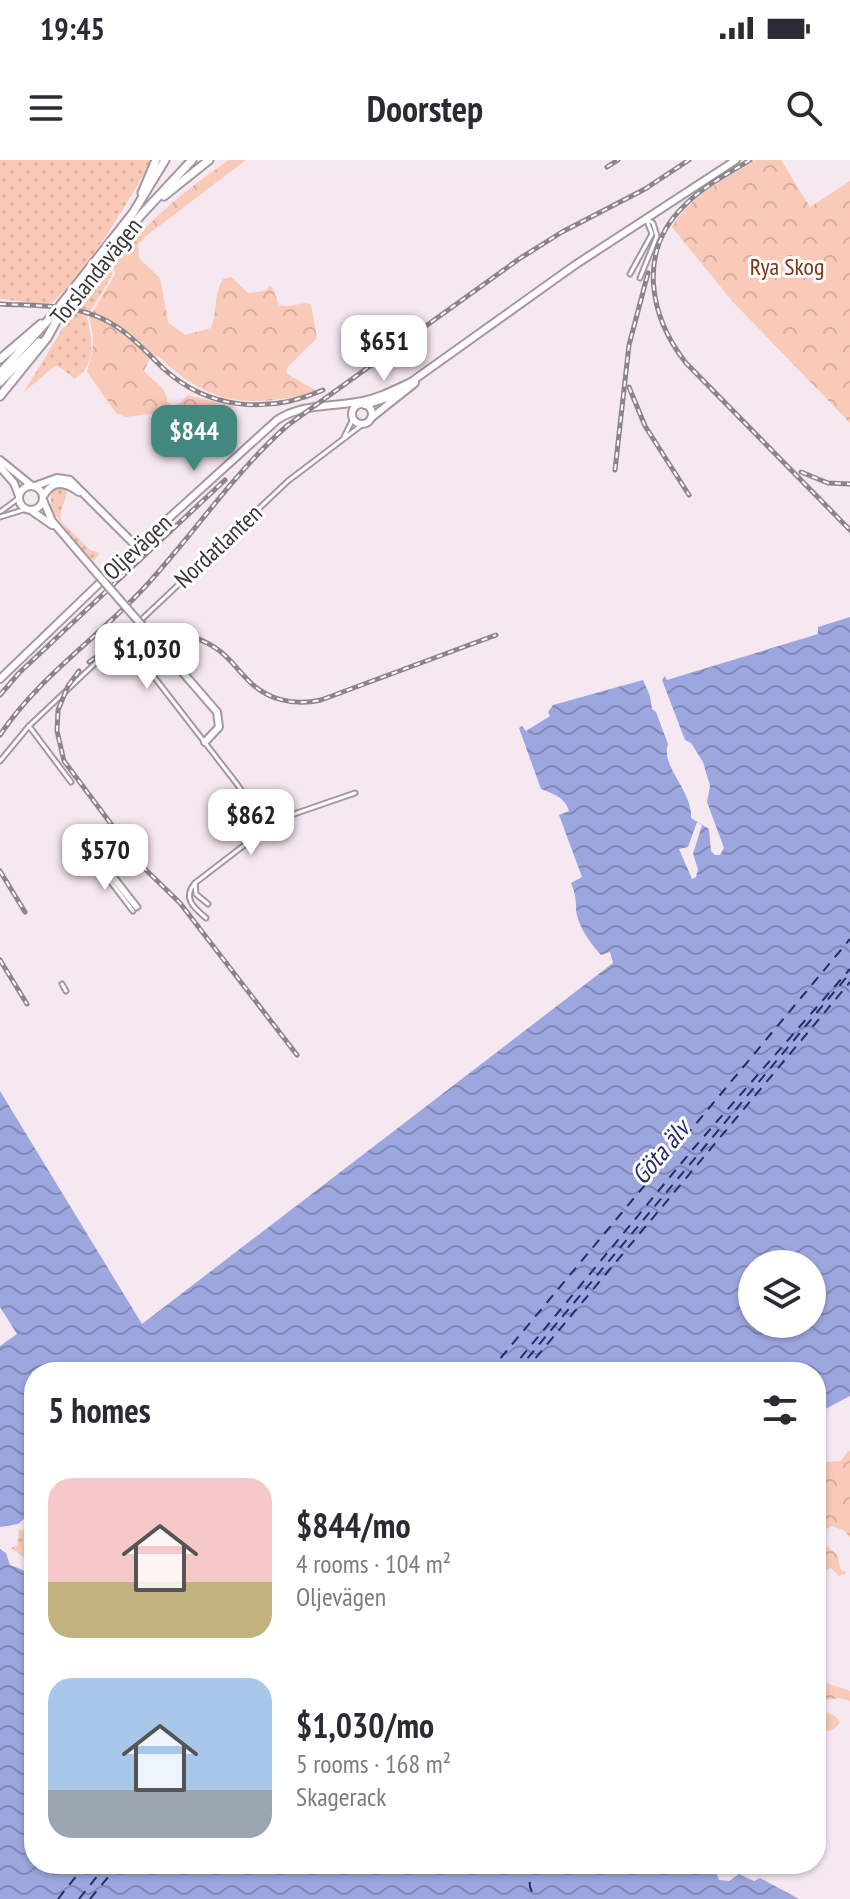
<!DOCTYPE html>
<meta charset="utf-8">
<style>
:root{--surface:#fff;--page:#f2f2f3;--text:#2b2b33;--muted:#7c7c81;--accent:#43887e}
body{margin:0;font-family:"PT Sans Narrow",sans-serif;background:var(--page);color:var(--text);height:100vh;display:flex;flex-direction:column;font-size:30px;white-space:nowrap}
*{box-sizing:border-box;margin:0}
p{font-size:26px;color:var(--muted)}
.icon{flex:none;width:44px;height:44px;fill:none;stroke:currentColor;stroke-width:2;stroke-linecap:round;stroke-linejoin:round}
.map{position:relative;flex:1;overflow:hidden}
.drawer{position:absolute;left:24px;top:1202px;width:802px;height:512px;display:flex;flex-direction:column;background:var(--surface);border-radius:32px;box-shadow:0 2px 6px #0004}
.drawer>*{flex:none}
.tools{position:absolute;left:738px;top:1090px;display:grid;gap:16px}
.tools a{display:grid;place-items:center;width:88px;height:88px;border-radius:50%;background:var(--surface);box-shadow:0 2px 6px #0004;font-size:40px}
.price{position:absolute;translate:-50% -68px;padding:0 18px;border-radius:16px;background:#fff;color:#222;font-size:26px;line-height:52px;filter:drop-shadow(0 2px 4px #0008)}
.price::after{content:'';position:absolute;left:50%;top:48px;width:24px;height:18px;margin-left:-12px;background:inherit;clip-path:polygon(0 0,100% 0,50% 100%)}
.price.active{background:var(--accent);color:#fff}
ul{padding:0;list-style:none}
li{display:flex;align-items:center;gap:24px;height:200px;padding:0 24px}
li span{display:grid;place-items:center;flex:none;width:224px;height:160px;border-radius:24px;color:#555}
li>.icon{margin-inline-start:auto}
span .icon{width:96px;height:96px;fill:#fffc;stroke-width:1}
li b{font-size:34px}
h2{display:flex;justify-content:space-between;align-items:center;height:96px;padding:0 24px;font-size:34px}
.status{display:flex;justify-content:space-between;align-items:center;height:56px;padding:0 40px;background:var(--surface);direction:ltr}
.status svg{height:22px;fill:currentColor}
header{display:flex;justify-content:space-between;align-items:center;height:104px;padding:0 24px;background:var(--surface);font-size:36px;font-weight:600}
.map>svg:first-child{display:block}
</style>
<div class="status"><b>19:45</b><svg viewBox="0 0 49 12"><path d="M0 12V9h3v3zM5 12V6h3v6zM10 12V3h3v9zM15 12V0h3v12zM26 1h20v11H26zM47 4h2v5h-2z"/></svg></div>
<header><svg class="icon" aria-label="menu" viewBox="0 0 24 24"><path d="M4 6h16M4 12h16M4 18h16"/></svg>Doorstep<svg class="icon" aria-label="search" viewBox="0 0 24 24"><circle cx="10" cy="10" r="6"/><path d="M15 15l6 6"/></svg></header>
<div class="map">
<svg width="850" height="1739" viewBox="0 0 850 1739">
<defs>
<pattern id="grass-dots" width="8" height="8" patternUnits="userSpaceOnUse" patternTransform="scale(2)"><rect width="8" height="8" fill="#facab9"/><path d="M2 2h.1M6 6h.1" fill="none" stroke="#d7aea0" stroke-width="1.8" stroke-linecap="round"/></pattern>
<pattern id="forest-crowns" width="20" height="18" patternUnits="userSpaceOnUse" patternTransform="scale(2)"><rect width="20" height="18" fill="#facab9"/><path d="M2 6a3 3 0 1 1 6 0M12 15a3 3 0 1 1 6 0" fill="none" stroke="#d7aea0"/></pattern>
<pattern id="water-waves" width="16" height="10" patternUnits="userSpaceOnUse" patternTransform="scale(2)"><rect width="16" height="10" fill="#9ca7df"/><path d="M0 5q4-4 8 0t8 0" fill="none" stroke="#8089b6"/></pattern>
</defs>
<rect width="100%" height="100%" fill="#f6e8f1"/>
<!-- grass -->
<g fill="url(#grass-dots)">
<path d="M0,0h152c-26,45 -64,111 -102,145l-50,-6z"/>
<path d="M109,109l4,5 -26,43c5,21 10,50 -13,62l-11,-10 -8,-3 -31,26 42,-69z"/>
<path d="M60,326l7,2c0,13 -8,20 -6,33l29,29 10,3 -6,8 -10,-7 -33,-45v-17z"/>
<polygon points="29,1365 34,1369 34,1404 11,1388 17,1385 19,1370 28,1371"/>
</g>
<!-- forest -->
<g fill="url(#forest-crowns)">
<path d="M229,0h17l-100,76 -8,8 1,14 21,20 8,44 17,13 26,-7c7,-17 2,-33 12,-49l8,-2 17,16 17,-2 5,-5 3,3 6,16c12,4 20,-4 32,-1l6,34 -29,29 -2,6 29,17 -1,3c-69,15 -103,13 -156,-37l-8,2 -6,13c9,11 24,16 23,31l4,3h6l11,-10 50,13 -62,3 -51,6 -9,-4 -29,-41c6,-23 9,-30 2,-54l26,-44 -3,-10c36,-42 71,-73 117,-104z"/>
<path d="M755,0h26l29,47 40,-26v242l-118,-122 -60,-74c18,-31 54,-48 83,-67z"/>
<polygon points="848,1291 850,1291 850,1377 843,1370 831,1366 821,1373 816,1383 816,1303 841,1301"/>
<polygon points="828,1387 838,1395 840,1409 846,1413 839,1416 831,1408 817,1414 821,1424 818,1424 816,1422 816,1390 819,1392"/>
<path d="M826,1523l24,8v10l-11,-3 -19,3 1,10 13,4 6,7c-5,10 -16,11 -24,6v-39z"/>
</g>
<!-- water -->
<g fill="url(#water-waves)" fill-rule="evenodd">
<path d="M850,457v779l-34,18v-42h-782v149l-10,-2 -6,5 -18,3v-181l17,-12 -17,-27v-216l142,233 471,-361 -3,-11 -9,3c-10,-11 -25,-31 -25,-47 0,-9 -1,-15 -5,-25l11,-6 -23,-62 10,-4c-4,-14 -16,-17 -28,-22l-22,-61 3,-2 4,5 24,-15 -2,-4 5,-7 90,-25 7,16 2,13 4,3 12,32c-8,22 25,47 23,74l18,11 2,22 4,4h5l4,-7 -17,-46 3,-16 -7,-24 -12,-19 -6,-3 -23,-60 3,-4 2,4 151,-46v-7zM752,1104h60v60h-60z"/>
<polygon points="0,1389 6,1393 10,1405 23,1410 34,1418 34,1436 30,1439 34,1443 34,1704 718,1704 715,1708 719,1720 729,1721 739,1714 754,1721 760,1718 799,1739 0,1739"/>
</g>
<!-- pier -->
<polygon fill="#f6e8f1" points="697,662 702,665 693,694 698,709 696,717 692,719 679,689 688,687"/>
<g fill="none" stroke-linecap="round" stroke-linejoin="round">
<!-- ferry -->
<g stroke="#272b6c" stroke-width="2" stroke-dasharray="10 8" stroke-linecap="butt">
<polyline points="489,1212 850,779"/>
<polyline points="509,1212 693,989 850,809"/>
<polyline points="516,1212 850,813"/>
<polyline points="524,1212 850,822"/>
<polyline points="528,1704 530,1727 535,1739"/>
<polyline points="58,1739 86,1704"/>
<polyline points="79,1739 107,1704"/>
<polyline points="90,1739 119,1704"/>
</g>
<defs>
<g id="street">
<polyline points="630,114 652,74 646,59"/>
<polyline points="640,118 657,76 653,63 646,59"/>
<polyline points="344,277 353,259"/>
<polyline points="0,352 19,338"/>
<polyline points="0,357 26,349"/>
<polyline points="124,478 237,624 265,664"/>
<polyline points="29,566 71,622"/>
<polyline points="0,601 29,566 288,321 363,264"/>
<polyline points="96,693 97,704 133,751"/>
<polyline points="96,693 138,747"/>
<polyline points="98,701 136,748"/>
<polyline points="195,723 260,673 265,664 355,633"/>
<path d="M206,758c-12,-10 -24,-20 -11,-35l1,11 12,10"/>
<polyline points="62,824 66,831"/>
</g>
<g id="secondary">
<polyline points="411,222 575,105 736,0"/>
<circle cx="362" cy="254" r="10"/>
<polyline points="365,245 391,237 398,231"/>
<polyline points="371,258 415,223"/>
<polyline points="0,300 32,326"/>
<polyline points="0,307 14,323 19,336"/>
<circle cx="31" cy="338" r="12"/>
<polyline points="35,326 57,318 70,320 137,387"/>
<path d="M43,337c9,-18 22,-15 36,-5"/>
<polyline points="43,340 52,361 92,408"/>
<polyline points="32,351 52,365"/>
<polyline points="153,478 217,552 219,567 205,582"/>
<path d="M0,519l137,-132 140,-127c24,-16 52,-13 80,-18 20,-3 37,-12 54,-20"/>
</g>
<g id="primary">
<polyline points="142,33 156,0"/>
<polyline points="164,36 209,0"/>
<polyline points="75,137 141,55 192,0"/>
<polyline points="63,142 133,53 165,0"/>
<polyline points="0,199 41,164"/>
<polyline points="0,213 52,156"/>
<polyline points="0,222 39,182"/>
<polyline points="0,236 47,178 58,158"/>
</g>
</defs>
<!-- street casing -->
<use href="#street" stroke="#a597a0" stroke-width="7"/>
<!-- secondary casing -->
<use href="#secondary" stroke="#a597a0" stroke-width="10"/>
<!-- primary casing -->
<use href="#primary" stroke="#a597a0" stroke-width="11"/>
<!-- street -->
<use href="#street" stroke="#fff" stroke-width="3"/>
<!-- secondary -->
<use href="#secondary" stroke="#fff" stroke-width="6"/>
<!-- primary -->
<use href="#primary" stroke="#fff" stroke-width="7"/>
<defs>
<g id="rail">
<path d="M750,0c-22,14 -48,27 -66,46 -47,45 -35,110 2,157l164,167"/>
<polyline points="607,7 618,0"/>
<path d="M0,144c33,2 72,0 103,15 25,12 41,31 61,50 45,41 105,45 159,21"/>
<polyline points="629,227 645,266 689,335"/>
<polyline points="615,310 629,185 648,113"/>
<polyline points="801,312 828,323 850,324"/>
<path d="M89,502c38,-28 91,-42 132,-10 10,8 17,18 26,27 19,21 47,27 74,21l175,-65"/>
<polyline points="79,511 68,526 58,550 57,571 64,601 144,708 180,743 297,895"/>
<polyline points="0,535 19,513 225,320"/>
<path d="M0,575c38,-57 95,-95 142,-145 49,-52 92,-118 146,-165l231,-166 43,-27 83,-43 44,-29"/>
<polyline points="0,711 25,752"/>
<polyline points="0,800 27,844"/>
</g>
</defs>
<!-- rail casing -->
<use href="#rail" stroke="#8d848a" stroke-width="5"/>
<!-- rail -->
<use href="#rail" stroke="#fff" stroke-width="2" stroke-dasharray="6" stroke-linecap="butt"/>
<defs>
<polyline id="secondary-bridge" points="92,408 153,478"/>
<g id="primary-bridge">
<polyline points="52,156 63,142"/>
<polyline points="58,158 75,137"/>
</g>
</defs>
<!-- secondary-bridge casing -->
<use href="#secondary-bridge" stroke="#a597a0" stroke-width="10" stroke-linecap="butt"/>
<!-- primary-bridge casing -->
<use href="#primary-bridge" stroke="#a597a0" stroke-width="11" stroke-linecap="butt"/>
<!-- secondary-bridge -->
<use href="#secondary-bridge" stroke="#fff" stroke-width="6"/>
<!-- primary-bridge -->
<use href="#primary-bridge" stroke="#fff" stroke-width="7"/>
</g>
<g text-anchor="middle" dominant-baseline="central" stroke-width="6" stroke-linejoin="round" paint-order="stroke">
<!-- park labels -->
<g font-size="24" fill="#7c3113" stroke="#fff">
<text x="787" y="106">Rya Skog</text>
</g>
<!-- street labels -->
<g font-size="24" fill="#393437" stroke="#fff">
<text transform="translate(96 111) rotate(-51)">Torslandavägen</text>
<text transform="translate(218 386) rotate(-43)">Nordatlanten</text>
<text transform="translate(137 387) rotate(-43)">Oljevägen</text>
</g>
<!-- water labels -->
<g font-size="26" font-style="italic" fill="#272b6c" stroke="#fff">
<text transform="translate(660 992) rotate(-50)">Göta älv</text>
</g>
</g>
</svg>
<div class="tools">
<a><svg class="icon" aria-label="layers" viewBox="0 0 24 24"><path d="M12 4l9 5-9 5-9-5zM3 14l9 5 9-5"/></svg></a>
</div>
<b class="price" style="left:384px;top:223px">$651</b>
<b class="price active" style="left:194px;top:313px">$844</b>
<b class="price" style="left:147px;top:531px">$1,030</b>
<b class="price" style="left:251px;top:697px">$862</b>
<b class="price" style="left:105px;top:732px">$570</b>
<section class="drawer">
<h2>5 homes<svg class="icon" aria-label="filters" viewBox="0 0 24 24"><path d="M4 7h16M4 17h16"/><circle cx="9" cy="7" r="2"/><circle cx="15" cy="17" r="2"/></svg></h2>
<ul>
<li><span style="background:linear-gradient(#f6c9c9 65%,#c2b280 0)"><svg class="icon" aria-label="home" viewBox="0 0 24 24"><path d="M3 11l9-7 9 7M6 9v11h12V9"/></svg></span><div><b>$844/mo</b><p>4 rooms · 104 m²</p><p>Oljevägen</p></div></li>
<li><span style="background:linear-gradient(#a9c7e8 70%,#9aa5b1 0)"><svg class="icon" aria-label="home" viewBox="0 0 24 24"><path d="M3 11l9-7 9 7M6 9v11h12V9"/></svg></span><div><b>$1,030/mo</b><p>5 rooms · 168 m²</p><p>Skagerack</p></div></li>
</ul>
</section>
</div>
